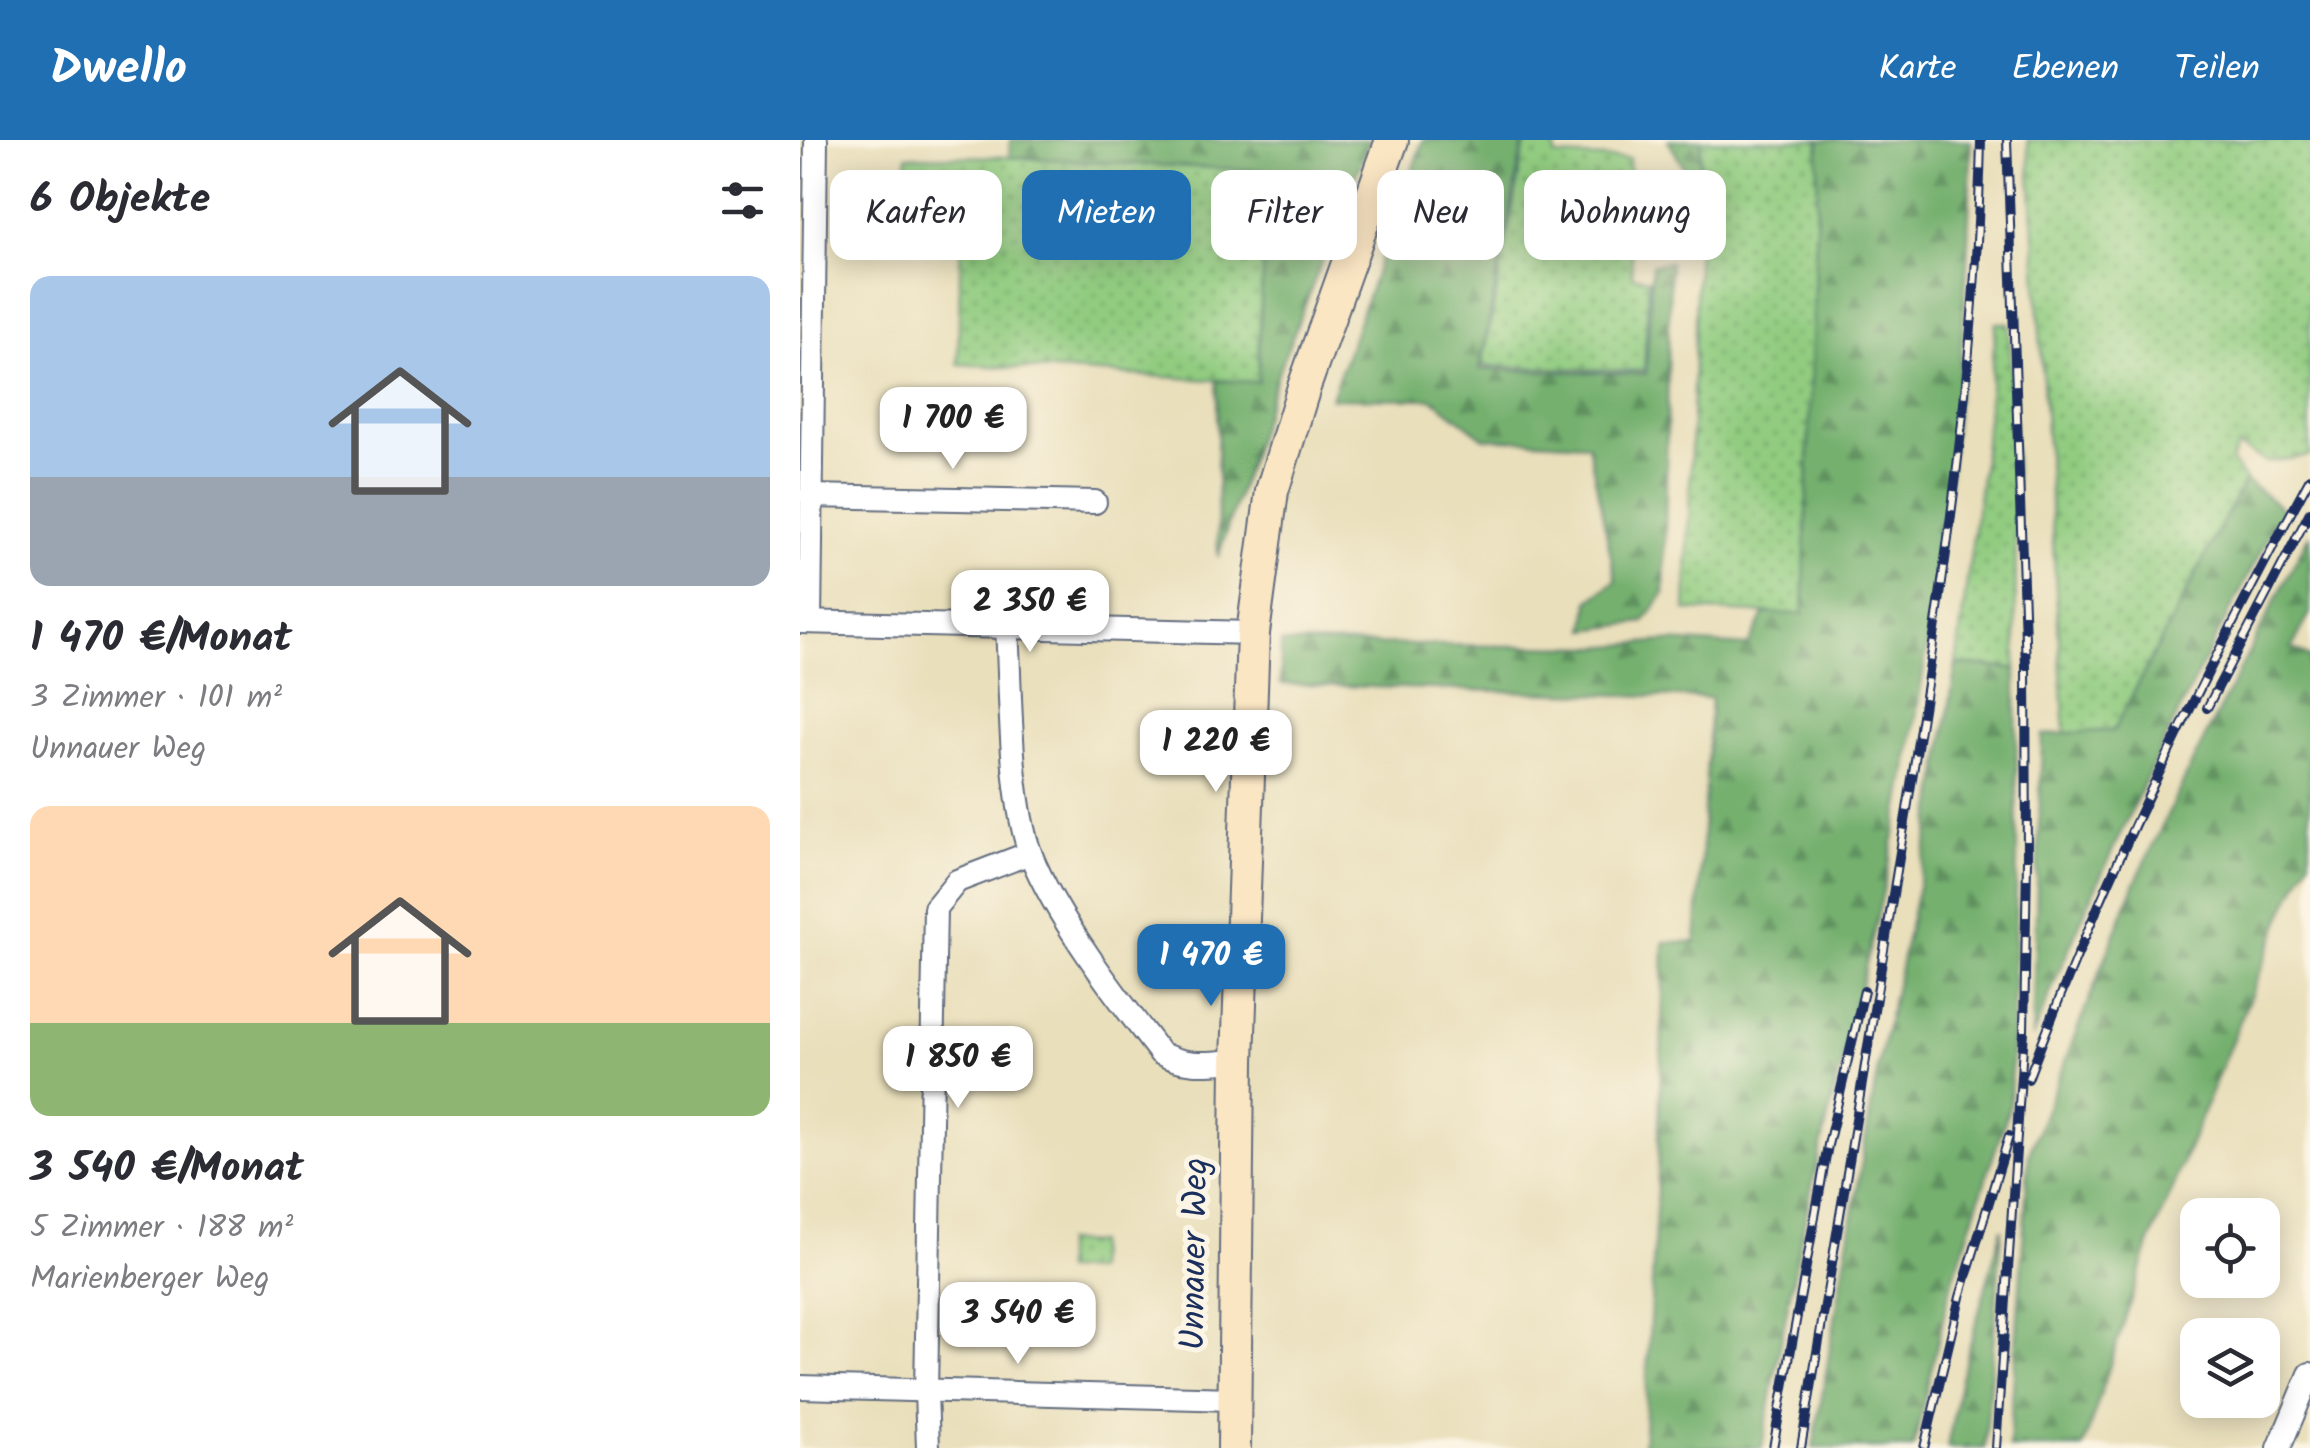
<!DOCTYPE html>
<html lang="de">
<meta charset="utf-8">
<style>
:root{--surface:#fff;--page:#f2f2f3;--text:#2b2b33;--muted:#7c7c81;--accent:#1f6fb2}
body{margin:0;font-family:Kalam,sans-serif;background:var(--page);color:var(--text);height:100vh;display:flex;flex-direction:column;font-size:38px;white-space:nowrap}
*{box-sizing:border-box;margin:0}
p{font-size:32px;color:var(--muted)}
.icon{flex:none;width:55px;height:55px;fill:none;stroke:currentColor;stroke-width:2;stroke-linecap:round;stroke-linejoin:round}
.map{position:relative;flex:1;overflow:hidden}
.side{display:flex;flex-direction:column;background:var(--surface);width:800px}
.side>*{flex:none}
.guide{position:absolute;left:30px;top:30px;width:950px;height:90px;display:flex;gap:20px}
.fabs{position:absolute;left:1380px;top:1058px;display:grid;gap:20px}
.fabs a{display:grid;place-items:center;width:100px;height:100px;border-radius:20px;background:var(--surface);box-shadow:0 5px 25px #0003;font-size:50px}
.price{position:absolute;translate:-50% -85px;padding:0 22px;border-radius:20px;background:#fff;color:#222;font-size:32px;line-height:65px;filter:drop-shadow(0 2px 5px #0008)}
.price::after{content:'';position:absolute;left:50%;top:60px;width:30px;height:22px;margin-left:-15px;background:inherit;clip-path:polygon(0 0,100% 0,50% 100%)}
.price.selected{background:var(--accent);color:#fff}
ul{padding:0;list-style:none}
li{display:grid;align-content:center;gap:20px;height:530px;padding:0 30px}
li span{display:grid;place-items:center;height:310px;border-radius:20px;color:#555}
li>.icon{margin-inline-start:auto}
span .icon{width:180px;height:180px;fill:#fffc;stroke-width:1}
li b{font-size:42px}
h2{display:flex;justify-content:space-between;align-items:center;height:120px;padding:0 30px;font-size:42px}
.chip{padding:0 35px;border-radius:20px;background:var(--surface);box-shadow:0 5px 25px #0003;font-size:35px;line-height:90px}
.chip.selected{background:var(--accent);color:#fff}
header{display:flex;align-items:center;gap:60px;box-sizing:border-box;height:140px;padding:0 50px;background:var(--accent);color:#fff}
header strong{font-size:48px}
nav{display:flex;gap:55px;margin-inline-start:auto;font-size:35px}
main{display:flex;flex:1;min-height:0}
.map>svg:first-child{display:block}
</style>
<header>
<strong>Dwello</strong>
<nav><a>Karte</a><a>Ebenen</a><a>Teilen</a></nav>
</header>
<main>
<section class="side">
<h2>6 Objekte<svg class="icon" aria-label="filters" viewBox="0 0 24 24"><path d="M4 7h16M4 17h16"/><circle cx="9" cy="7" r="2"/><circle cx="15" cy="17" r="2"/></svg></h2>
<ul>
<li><span style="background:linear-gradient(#a9c7e8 65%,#9aa5b1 0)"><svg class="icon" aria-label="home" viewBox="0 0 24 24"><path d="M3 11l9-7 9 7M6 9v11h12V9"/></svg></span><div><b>1 470 €/Monat</b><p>3 Zimmer · 101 m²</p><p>Unnauer Weg</p></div></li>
<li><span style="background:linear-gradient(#ffd9b3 70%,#8fb573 0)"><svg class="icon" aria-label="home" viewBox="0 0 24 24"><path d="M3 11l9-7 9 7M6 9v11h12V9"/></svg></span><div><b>3 540 €/Monat</b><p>5 Zimmer · 188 m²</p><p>Marienberger Weg</p></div></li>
</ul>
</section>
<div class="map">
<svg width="1510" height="1308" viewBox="0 0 1510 1308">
<defs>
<pattern id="green-dots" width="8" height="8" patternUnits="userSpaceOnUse" patternTransform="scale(2.5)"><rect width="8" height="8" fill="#91cc80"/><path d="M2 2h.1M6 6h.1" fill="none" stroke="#76a66c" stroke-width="1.8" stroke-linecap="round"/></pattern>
<pattern id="forest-firs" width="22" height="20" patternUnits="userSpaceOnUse" patternTransform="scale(2.5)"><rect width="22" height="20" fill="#74b06e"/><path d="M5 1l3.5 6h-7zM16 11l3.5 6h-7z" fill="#5e905e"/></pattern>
</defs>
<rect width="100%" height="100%" fill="#fcf5e5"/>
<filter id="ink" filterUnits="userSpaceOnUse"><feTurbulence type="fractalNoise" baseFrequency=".01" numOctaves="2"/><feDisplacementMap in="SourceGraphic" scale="20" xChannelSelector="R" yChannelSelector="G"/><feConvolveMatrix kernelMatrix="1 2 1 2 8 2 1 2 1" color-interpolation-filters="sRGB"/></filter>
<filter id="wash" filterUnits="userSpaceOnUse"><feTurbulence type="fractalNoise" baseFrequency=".0048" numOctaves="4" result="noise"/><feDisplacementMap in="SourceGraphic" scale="40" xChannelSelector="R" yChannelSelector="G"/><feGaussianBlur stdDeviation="2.25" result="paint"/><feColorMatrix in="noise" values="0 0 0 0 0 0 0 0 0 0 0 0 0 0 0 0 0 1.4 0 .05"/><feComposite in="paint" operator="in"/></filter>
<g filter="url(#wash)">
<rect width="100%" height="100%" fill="#e9dfbb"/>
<!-- green -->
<g fill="url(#green-dots)" stroke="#567e6f" stroke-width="2.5">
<polygon points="901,0 1019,0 1003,475 886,470"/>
<polygon points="1228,0 1510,0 1510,316 1467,322 1438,306 1431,321 1445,340 1314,590 1265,594"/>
<polygon points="725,4 754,4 756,16 829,19 832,136 849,139 844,231 682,226"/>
<polygon points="107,16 209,17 466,30 458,243 158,224 161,87 104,85"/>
<polygon points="1196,183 1209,183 1215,334 1216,529 1156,524 1183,322"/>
<polygon points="264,1102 296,1103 295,1131 264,1130"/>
</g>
<!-- forest -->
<g fill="url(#forest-firs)" stroke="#487066" stroke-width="2.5">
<polygon points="210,0 570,0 476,238 418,417 417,240 458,242 466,31 209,17"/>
<polygon points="623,0 724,0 680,229 846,234 852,125 870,122 864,454 844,482 786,490 789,461 816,440 788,304 684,298 633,259 531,258"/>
<polygon points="868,0 901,0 900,39 888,35"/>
<path d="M1019,0h152c-3,222 -30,445 -70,663 -21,115 -52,227 -79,340 -24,101 -42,203 -60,305h-119l15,-275 6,-231h32l15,-244 -430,-14v-41l316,4 69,-6 82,5 17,-33 38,1z"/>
<path d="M1445,340l38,29c-91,173 -179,347 -251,529l10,-303 72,-5z"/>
<polygon points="1510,393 1510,473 1492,508 1510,517 1510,719 1486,768 1350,1102 1283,1308 1209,1308 1229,1013 1334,745 1395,617"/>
<polygon points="1156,524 1216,529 1217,718 1210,965 1150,1149 1113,1308 1013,1308 1078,927 1129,696"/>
<polygon points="1202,1088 1185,1308 1147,1308 1161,1238"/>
</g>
</g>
<g filter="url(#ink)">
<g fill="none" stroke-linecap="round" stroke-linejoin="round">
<defs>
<g id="street">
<polyline points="10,356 295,362"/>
<polyline points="0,482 453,493"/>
<polyline points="10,482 16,0"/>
<path d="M207,488c4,63 2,170 24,227 24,61 88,145 129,198 26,14 49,10 78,8"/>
<polyline points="0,1247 434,1259"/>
<polyline points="128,1308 126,1251 135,768 157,741 230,713"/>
<polyline points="1479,1308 1510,1234"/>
</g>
<polyline id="secondary" points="434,1308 438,921 453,493 472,351 504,247 592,0"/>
</defs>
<!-- street casing -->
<use href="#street" stroke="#636d7f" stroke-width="26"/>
<!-- secondary casing -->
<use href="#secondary" stroke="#636d7f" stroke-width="36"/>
<!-- street -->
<use href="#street" stroke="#fff" stroke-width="22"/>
<!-- secondary -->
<use href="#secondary" stroke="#fbe6c4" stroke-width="32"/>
<defs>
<g id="rail">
<polyline points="1407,568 1510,372"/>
<path d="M1228,939c78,-207 176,-407 282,-601"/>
<polyline points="973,1308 1028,1005 1064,851"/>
<path d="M1001,1308c33,-199 67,-397 99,-596 39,-235 76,-473 81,-712"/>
<polyline points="1124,1308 1160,1157 1209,996"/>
<polyline points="1196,1308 1224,891 1227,720 1226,527 1207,0"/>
</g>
</defs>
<!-- rail casing -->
<use href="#rail" stroke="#1b2f5e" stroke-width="10"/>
<!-- rail -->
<use href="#rail" stroke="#fcf5e5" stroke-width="6" stroke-dasharray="19" stroke-linecap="butt"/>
</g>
</g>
<g text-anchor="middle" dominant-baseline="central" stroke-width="10" stroke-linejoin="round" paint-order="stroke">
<!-- street labels -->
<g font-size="35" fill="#1b2f5e" stroke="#fcf5e5">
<text transform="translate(396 1114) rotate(-89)">Unnauer Weg</text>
</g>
</g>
</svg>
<div class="fabs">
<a><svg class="icon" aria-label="locate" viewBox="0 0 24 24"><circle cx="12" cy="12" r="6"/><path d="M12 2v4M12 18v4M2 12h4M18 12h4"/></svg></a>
<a><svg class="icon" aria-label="layers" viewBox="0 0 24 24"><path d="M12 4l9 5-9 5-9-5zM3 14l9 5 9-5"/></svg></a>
</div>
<b class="price" style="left:153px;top:332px">1 700 €</b>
<b class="price" style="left:230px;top:515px">2 350 €</b>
<b class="price" style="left:416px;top:655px">1 220 €</b>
<b class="price selected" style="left:411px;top:869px">1 470 €</b>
<b class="price" style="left:158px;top:971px">1 850 €</b>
<b class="price" style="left:218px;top:1227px">3 540 €</b>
<div class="guide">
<a class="chip">Kaufen</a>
<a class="chip selected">Mieten</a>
<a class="chip">Filter</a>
<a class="chip">Neu</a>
<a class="chip">Wohnung</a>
</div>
</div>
</main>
